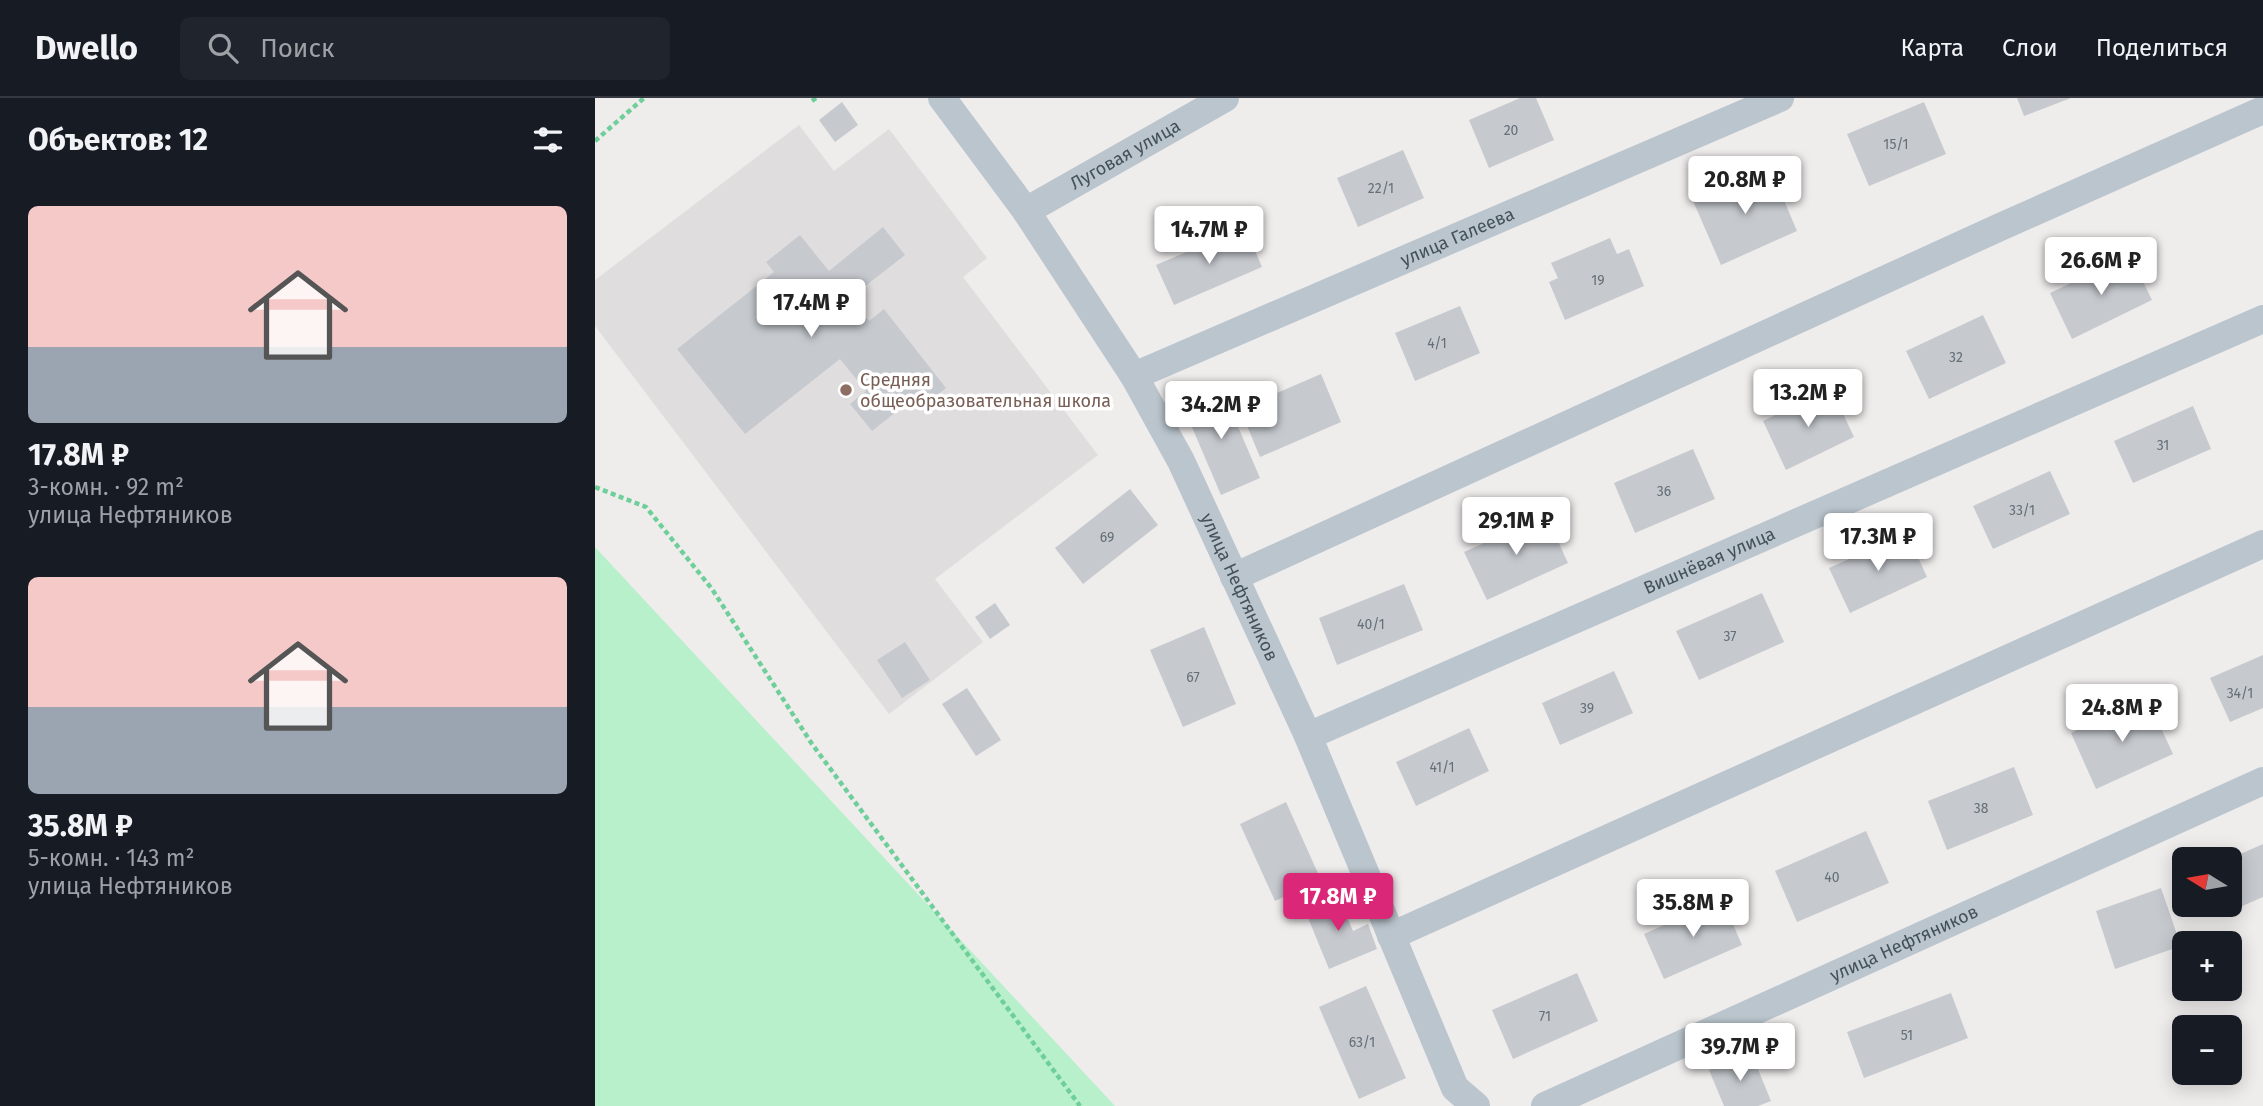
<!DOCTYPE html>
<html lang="ru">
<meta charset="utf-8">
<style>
:root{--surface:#171b24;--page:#20242c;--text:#f1f3f6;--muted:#9ea1a6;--line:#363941;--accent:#db2777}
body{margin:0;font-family:"Fira Sans",sans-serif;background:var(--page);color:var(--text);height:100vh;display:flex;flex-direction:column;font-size:26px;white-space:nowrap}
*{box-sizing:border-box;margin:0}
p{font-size:23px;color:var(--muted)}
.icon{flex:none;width:38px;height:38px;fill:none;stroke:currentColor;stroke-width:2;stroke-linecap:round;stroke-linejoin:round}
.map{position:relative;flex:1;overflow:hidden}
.drawer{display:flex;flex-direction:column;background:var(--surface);width:595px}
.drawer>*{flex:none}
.needle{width:46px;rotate:281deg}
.controls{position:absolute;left:1577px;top:749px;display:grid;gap:14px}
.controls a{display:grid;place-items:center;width:70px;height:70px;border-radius:10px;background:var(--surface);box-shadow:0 4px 18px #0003;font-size:35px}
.price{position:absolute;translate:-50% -60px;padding:0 16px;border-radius:7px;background:#fff;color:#222;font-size:23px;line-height:46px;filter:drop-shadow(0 2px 4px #0008)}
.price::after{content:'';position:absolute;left:50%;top:42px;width:21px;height:16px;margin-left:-10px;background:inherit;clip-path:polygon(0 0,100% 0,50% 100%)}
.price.active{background:var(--accent);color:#fff}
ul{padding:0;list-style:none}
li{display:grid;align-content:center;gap:14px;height:371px;padding:0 28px}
li span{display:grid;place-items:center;height:217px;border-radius:10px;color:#555}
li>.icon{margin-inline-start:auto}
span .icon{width:126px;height:126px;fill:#fffc;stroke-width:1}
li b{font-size:30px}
h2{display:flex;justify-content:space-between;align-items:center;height:84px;padding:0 28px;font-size:30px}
header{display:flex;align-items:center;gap:42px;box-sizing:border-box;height:98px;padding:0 35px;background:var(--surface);border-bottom:2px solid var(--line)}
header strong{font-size:33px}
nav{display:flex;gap:38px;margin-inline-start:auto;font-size:24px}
.search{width:490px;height:63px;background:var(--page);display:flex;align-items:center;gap:18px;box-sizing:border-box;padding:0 24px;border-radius:10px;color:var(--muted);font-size:26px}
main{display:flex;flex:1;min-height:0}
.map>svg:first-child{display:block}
</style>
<header>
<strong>Dwello</strong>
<div class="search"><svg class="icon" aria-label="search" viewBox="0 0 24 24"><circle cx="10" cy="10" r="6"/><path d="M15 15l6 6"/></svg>Поиск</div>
<nav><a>Карта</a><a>Слои</a><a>Поделиться</a></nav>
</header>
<main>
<section class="drawer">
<h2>Объектов: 12<svg class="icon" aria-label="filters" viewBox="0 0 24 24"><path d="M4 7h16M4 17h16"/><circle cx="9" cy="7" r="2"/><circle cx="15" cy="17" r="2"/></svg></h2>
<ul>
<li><span style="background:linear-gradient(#f6c9c9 65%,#9aa5b1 0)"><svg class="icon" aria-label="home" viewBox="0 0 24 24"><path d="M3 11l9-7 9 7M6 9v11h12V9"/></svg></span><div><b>17.8M ₽</b><p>3-комн. · 92 m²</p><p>улица Нефтяников</p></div></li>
<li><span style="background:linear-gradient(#f6c9c9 60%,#9aa5b1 0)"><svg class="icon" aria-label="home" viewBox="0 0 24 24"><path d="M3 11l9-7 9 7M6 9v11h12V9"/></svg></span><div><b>35.8M ₽</b><p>5-комн. · 143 m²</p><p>улица Нефтяников</p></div></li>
</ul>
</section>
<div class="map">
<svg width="1668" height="1008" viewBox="0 0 1668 1008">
<rect width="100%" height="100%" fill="#efecec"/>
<!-- education -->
<polygon fill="#e0ddde" points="204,27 239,73 294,31 392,160 368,179 503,357 340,481 388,544 294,616 0,228 0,182"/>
<!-- green -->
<polygon fill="#b7f0ca" points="0,449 520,1008 0,1008"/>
<!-- building -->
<g fill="#c6cacf">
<polygon points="925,0 941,0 959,42 894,70 874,22"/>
<polygon points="1422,0 1476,0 1429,18"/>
<polygon points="247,4 263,27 240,44 224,22"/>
<polygon points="1329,4 1351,56 1274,88 1252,36"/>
<polygon points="808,52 829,100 763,129 742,80"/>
<polygon points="1175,69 1202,133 1126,167 1098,103"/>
<polygon points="288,129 310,157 255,200 274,223 289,211 351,290 323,313 315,303 277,333 255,306 271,293 245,261 150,336 82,251 179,174 171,164 205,137 234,173"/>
<polygon points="650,129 667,169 579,207 561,167"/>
<polygon points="1015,140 1022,156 1034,151 1049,188 970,222 954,184 963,180 956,165"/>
<polygon points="1535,157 1557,202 1477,241 1455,195"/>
<polygon points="865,208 885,255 820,283 800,235"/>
<polygon points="1388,217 1411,265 1334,301 1311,253"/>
<polygon points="726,276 746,324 665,359 645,311"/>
<polygon points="626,289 665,380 626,397 587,306"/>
<polygon points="1236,290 1259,339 1191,372 1168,323"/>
<polygon points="1598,308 1616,351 1538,385 1519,343"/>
<polygon points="1098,351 1120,401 1040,435 1019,385"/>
<polygon points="1455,373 1475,416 1398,451 1378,408"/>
<polygon points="535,391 563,427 488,486 460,450"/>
<polygon points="951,417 973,465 892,502 869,454"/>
<polygon points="1312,435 1332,479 1255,515 1234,470"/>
<polygon points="809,486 828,532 742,567 724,520"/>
<polygon points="1167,495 1189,544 1104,582 1081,533"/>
<polygon points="400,505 415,527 395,541 380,519"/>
<polygon points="609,529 641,606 588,629 555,552"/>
<polygon points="310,544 335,582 307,600 282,562"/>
<polygon points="1668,557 1668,610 1635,624 1615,580"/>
<polygon points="1019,573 1038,615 965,647 947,605"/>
<polygon points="372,590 406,642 381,658 347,606"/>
<polygon points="1552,600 1578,656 1501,691 1476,635"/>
<polygon points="874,630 894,673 821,708 801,664"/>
<polygon points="1419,669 1438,717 1352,752 1333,703"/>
<polygon points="691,704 726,782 680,803 645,726"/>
<polygon points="1271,733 1294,785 1202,824 1180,773"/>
<polygon points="1668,746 1668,799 1638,812 1634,803 1634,761"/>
<polygon points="1566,790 1586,848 1520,871 1501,813"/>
<polygon points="742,796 758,833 773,826 782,851 734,871 709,810"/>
<polygon points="1127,801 1147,847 1069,881 1049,836"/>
<polygon points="982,875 1003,923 918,961 897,912"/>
<polygon points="771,888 811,980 764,1001 724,909"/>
<polygon points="1356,895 1373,940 1269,980 1252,934"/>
<polygon points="1156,954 1176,1003 1163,1008 1129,1008 1114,972"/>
</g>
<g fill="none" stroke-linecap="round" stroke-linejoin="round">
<!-- path -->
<g stroke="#6ecf9a" stroke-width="4.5" stroke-dasharray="5 3.5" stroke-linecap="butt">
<polyline points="217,3 221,0"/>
<polyline points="0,43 49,0"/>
<polyline points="0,389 51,409 117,491 217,646 485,1008"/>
</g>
<!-- minor -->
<g stroke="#bac5cd" stroke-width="28">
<path id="s1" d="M347,0l84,113 108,165 47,85 127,275 147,352 21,18"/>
<path id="s2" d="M431,113l199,-113"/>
<path id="s3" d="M539,278l646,-278"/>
<polyline points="639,479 1403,130 1668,12"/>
<path id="s4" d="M713,638l955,-417"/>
<polyline points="796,838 1668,446"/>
<path id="s5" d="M950,1008l718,-325"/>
</g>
</g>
<!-- markers -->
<circle fill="#8d6e63" stroke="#fff" stroke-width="2.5" cx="251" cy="292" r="7"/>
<g text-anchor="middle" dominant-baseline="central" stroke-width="7" stroke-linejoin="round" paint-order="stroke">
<!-- number labels -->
<g font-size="14" fill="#646f77">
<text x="916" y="32">20</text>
<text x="1301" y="46">15/1</text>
<text x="786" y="90">22/1</text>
<text x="1003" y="182">19</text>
<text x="842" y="245">4/1</text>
<text x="1361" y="259">32</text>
<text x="1568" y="347">31</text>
<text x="1069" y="393">36</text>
<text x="1427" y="412">33/1</text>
<text x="512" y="439">69</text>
<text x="776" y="526">40/1</text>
<text x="1135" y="538">37</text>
<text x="598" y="579">67</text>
<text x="1645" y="595">34/1</text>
<text x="992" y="610">39</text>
<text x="847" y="669">41/1</text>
<text x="1386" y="710">38</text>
<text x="1237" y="779">40</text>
<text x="950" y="918">71</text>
<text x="1312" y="937">51</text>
<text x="767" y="944">63/1</text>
</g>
<!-- street labels -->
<g font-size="18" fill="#44515a" stroke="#fff">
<text stroke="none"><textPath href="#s2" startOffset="114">Луговая улица</textPath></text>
<text stroke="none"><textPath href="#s3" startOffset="352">улица Галеева</textPath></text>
<text stroke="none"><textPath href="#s4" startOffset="438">Вишнёвая улица</textPath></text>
<text stroke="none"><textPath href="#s1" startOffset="574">улица Нефтяников</textPath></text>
<text stroke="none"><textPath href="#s5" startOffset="394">улица Нефтяников</textPath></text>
</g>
<!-- education labels -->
<g font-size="18" fill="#785e54" stroke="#fff" text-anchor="start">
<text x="265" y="282">Cредняя<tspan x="265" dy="21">общеобразовательная школа</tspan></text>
</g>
</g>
</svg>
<div class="controls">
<a><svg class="needle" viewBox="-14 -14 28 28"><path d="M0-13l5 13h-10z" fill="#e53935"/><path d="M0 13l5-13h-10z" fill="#9ea1a6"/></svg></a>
<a>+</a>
<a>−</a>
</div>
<b class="price" style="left:1150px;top:118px">20.8M ₽</b>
<b class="price" style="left:614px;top:168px">14.7M ₽</b>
<b class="price" style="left:1506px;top:199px">26.6M ₽</b>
<b class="price" style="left:216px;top:241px">17.4M ₽</b>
<b class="price" style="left:1213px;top:331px">13.2M ₽</b>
<b class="price" style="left:626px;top:343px">34.2M ₽</b>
<b class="price" style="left:921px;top:459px">29.1M ₽</b>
<b class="price" style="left:1283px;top:475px">17.3M ₽</b>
<b class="price" style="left:1527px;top:646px">24.8M ₽</b>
<b class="price active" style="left:743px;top:835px">17.8M ₽</b>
<b class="price" style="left:1098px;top:841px">35.8M ₽</b>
<b class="price" style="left:1145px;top:985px">39.7M ₽</b>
</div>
</main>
